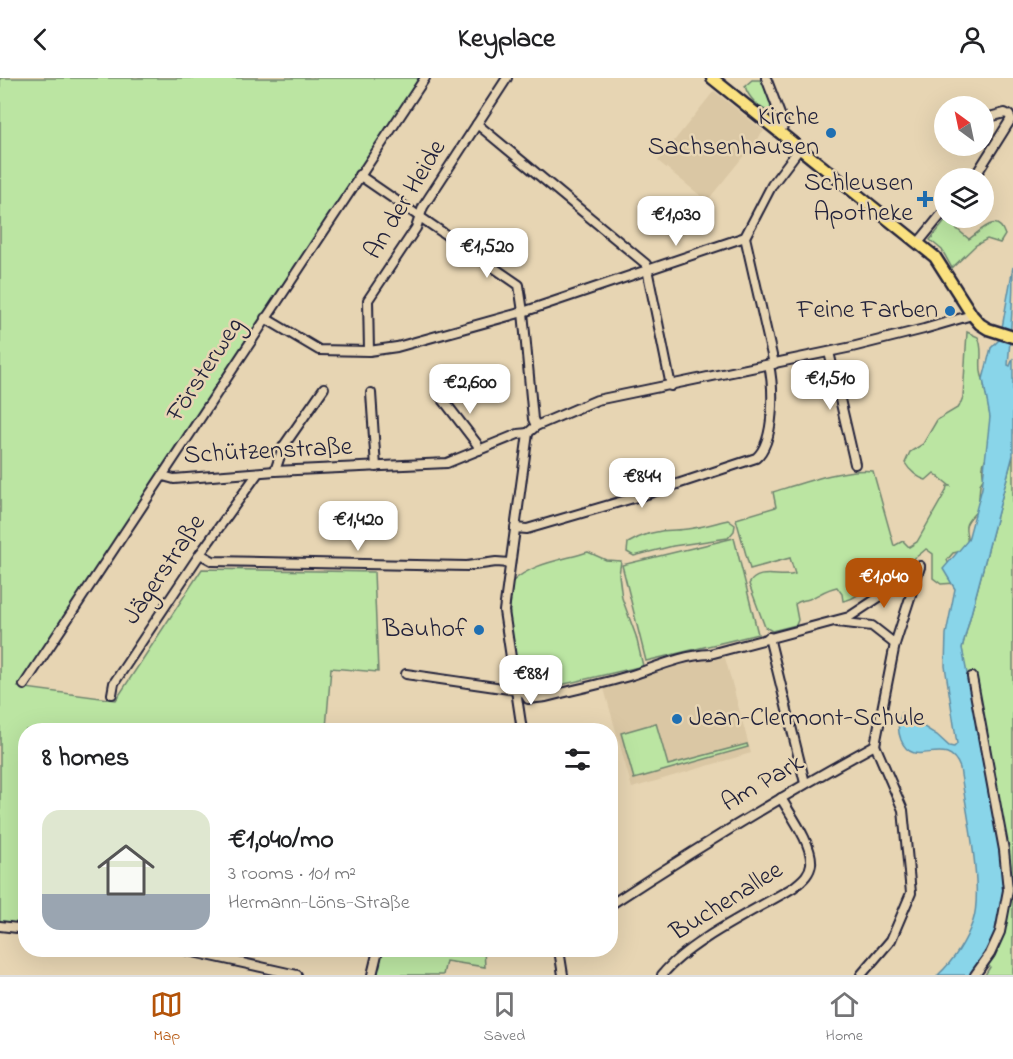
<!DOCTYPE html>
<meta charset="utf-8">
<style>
:root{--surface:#fff;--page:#f6f6f6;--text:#202124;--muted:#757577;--line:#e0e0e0;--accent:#b45309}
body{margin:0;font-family:"Indie Flower",sans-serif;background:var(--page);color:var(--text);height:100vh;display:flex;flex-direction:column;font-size:22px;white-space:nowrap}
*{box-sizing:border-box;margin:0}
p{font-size:20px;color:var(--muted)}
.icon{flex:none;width:33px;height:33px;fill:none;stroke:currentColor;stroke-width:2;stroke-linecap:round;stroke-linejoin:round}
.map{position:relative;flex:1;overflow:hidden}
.panel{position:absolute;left:18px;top:645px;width:600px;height:234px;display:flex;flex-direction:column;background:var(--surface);border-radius:24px;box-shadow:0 6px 24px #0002}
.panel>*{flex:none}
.needle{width:39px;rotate:327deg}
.tools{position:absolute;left:934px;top:18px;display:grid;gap:12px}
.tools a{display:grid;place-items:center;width:60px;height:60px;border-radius:50%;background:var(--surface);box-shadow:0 6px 24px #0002;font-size:30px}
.price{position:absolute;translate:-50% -51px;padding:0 14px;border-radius:12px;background:#fff;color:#222;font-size:20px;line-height:39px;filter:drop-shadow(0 2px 3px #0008)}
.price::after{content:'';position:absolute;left:50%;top:36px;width:18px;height:14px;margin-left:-9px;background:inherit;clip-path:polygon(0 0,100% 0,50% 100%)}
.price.selected{background:var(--accent);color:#fff}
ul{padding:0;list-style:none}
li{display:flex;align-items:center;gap:18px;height:150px;padding:0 24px}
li+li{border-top:2px solid var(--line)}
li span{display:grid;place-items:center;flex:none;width:168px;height:120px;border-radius:18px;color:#555}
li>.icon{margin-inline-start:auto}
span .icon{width:72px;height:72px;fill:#fffc;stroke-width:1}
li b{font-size:26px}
h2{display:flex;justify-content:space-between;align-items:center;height:72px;padding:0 24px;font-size:26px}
header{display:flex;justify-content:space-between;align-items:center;height:78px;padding:0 24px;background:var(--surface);font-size:27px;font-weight:800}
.tab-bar{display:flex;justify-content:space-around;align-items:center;height:84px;border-top:2px solid var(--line);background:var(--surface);font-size:16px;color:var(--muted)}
.tab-bar a{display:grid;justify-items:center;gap:3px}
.tab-bar .selected{color:var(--accent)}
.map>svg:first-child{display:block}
</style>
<header><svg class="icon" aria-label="back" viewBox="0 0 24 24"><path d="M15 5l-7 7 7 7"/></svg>Keyplace<svg class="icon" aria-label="person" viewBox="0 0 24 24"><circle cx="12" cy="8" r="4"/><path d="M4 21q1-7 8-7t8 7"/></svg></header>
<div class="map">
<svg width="1013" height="897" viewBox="0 0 1013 897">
<rect width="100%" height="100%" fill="#e7d5b3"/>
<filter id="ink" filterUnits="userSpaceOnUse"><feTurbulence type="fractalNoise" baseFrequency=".0167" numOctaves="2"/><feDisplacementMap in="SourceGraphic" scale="12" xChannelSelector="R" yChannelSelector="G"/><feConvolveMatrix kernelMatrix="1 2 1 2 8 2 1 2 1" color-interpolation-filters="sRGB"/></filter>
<g filter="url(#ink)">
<!-- built -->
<g fill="#dac7a4">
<polygon points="714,13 764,53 707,123 658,83"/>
<polygon points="724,576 751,675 632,710 603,607"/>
</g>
<!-- green -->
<g fill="#bbe5a2" stroke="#6e846e" stroke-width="1.5">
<polygon points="0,0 421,0 18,609 116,622 202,491 374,494 378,594 331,590 326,650 339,652 26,652 25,848 0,846"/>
<path d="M752,2h9c5,9 10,21 10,32 -11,-2 -23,-15 -26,-26z"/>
<path d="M946,142l23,19c12,-8 28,-28 36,-4l-5,8 -13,-4 -11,6 -24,23 -10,-18 -12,-10z"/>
<path d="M967,254l11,5c7,14 -1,29 5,42 2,13 12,52 9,63 -3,14 -13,21 -8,36l-4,6 -2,26c-21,20 -8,17 -11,40l-14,3 -6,7 9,23 -15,1 -8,-6v-24l-7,-5c-11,10 -17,14 -31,12 -5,5 -11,7 -15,12 -10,10 -21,26 -37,28l-1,-7 -5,-7c-11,2 -18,8 -28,12 -6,2 -9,1 -14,5l3,16 -2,5 -24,6 -7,-4 -16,-43c9,-17 32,-5 46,-10l-5,-16 -40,11 -14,-50 40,-12 -3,-15c26,-8 74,-25 100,-21l21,75 9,-5 6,6 8,-5 29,-51 1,-5h3l-16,-13 -8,7c-8,-2 -17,-10 -21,-17l5,-11 13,-8 14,-24 22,-13 4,-10z"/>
<polygon points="1013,377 1013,897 985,897 990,889 981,880 998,850 962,570"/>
<path d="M728,442l7,5 -1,6 -6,7 -55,8 -39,10 -7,-4 1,-9c15,-9 30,-13 47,-13 17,0 36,-6 53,-10z"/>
<polygon points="734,460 758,556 646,583 622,487"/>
<path d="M588,474l18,8 15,1 -2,14 3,23 14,38 7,30 -113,26 -10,-6 -11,-67 3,-37c20,-19 51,-22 76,-30z"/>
<polygon points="656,645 668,687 747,666 748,669 634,701 621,655"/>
<polygon points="383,872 484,872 485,889 446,883 443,897 377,897"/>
</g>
<!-- water -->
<path fill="#89d5e9" stroke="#608da3" stroke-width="1.5" d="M1013,189c0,33 -2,66 -5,98l2,1 3,-8v97l-51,193 41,210v35l-5,35 -26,47h-34c15,-14 28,-34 35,-54 11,-33 -8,-117 -13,-153 -13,-36 -46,4 -59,-28 -4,-11 -3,-17 1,-27l35,22 12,11 5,1 3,-3 -12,-78 1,-32 9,-45 -12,-20 25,-29 14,-52 8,-71 -7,-38 8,-31 9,-9z"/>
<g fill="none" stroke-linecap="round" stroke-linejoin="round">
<defs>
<g id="minor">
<polyline points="766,0 784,47 779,54"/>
<polyline points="477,46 646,186 671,308"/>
<polyline points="359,97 519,207 523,234 533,341 536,348"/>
<polyline points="974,100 1011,41 1009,37 1005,35 985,40"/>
<polyline points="745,159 774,286"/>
<polyline points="918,165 945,132"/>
<polyline points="265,240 319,272 369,273 397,269 523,234 745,159 772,107 800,70"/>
<polyline points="369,273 368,222 416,150 423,129 507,0"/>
<polyline points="829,274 855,386"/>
<polyline points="371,315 376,389"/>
<polyline points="438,315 477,366 479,372"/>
<polyline points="528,355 536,348 597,322 852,269 924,251 972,237"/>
<polyline points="275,393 283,369 324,310"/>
<polyline points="163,398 174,401 275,393 447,385 518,356 528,355"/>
<path d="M515,450l12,1 120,-35 109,-36c19,-16 18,-70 13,-93"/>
<polyline points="200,476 213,483 467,488 496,484 510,485"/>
<polyline points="837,544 872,548 895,566"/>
<polyline points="769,559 805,705"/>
<path d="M406,596l117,17 5,8 18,-2c30,-8 62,-14 92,-24 23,-8 47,-18 72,-19l139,-37 50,-33 21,-18"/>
<polyline points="972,599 1004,772 1008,812 1000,854 990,876 975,897"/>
<polyline points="24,607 425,0"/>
<polyline points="112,616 114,605 200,476 258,395"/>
<polyline points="522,652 504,533 528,355"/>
<path d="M610,827c87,-57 175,-111 265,-160l20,-101 25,-77"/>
<polyline points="0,848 26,851"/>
<polyline points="184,872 297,897"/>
<polyline points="559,872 563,897"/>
<polyline points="372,897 378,872"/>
<path d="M662,897c27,-34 94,-65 132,-88 8,-7 16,-13 17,-23 2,-19 -21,-50 -30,-66"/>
<polyline points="861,897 891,862 911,815 903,732 875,667"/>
</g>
<polyline id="major" points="712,0 935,179 972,237 980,246 988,251 1013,259"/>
</defs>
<!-- minor casing -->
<use href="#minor" stroke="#22223b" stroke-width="12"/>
<!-- major casing -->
<use href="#major" stroke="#22223b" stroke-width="15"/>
<!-- minor -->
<use href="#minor" stroke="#e7d5b3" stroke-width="8"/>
<!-- major -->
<use href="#major" stroke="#fae180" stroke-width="10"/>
</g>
</g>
<!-- markers -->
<g fill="#1f6fb2" stroke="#e7d5b3" stroke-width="2">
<circle cx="831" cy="55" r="6"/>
<path d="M922 112h6v6h6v6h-6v6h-6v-6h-6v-6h6z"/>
<circle cx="950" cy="233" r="6"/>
<circle cx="479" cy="552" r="6"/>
<circle cx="677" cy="641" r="6"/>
</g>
<g text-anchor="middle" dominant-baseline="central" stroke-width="5" stroke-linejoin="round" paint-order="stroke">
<!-- poi labels -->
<g font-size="26" fill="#22223b" stroke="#e7d5b3" text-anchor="end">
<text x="819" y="40">Kirche<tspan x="819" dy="30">Sachsenhausen</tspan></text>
<text x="913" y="106">Schleusen<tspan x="913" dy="30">Apotheke</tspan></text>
<text x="938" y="233">Feine Farben</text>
<text x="467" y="552">Bauhof</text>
<text x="689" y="641" text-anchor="start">Jean-Clermont-Schule</text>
</g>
<!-- street labels -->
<g font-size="26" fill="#22223b" stroke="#e7d5b3">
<text transform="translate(406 122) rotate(-59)">An der Heide</text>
<text transform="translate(206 292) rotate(-57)">Försterweg</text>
<text transform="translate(268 374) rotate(-3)">Schützenstraße</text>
<text transform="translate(165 492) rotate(-56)">Jägerstraße</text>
<text transform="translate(763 706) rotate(-30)">Am Park</text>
<text transform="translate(727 824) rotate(-32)">Buchenallee</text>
</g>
</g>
</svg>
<div class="tools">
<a><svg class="needle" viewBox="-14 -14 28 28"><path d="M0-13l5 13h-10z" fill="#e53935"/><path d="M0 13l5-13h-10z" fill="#757577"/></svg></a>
<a><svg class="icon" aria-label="layers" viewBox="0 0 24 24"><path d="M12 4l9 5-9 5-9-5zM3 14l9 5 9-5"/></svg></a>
</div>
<b class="price" style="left:676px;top:169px">€1,030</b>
<b class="price" style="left:487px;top:201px">€1,520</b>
<b class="price" style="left:830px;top:333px">€1,510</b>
<b class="price" style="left:470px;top:337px">€2,600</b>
<b class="price" style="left:642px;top:431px">€844</b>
<b class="price" style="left:358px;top:474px">€1,420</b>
<b class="price selected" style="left:884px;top:531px">€1,040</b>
<b class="price" style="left:531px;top:628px">€881</b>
<section class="panel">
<h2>8 homes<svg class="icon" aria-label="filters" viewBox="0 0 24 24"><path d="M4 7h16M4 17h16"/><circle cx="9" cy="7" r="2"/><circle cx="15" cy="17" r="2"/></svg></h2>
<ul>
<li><span style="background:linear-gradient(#dfe7d0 70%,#9aa5b1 0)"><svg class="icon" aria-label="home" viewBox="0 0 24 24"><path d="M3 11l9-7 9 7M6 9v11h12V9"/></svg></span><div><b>€1,040/mo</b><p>3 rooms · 101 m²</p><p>Hermann-Löns-Straße</p></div></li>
</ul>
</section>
</div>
<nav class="tab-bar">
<a class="selected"><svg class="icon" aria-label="map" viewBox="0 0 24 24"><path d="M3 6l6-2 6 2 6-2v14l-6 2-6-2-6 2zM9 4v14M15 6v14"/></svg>Map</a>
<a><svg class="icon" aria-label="saved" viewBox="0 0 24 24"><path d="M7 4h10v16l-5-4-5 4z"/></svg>Saved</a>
<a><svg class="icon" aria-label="home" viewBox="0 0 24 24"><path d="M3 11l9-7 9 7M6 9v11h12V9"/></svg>Home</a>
</nav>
